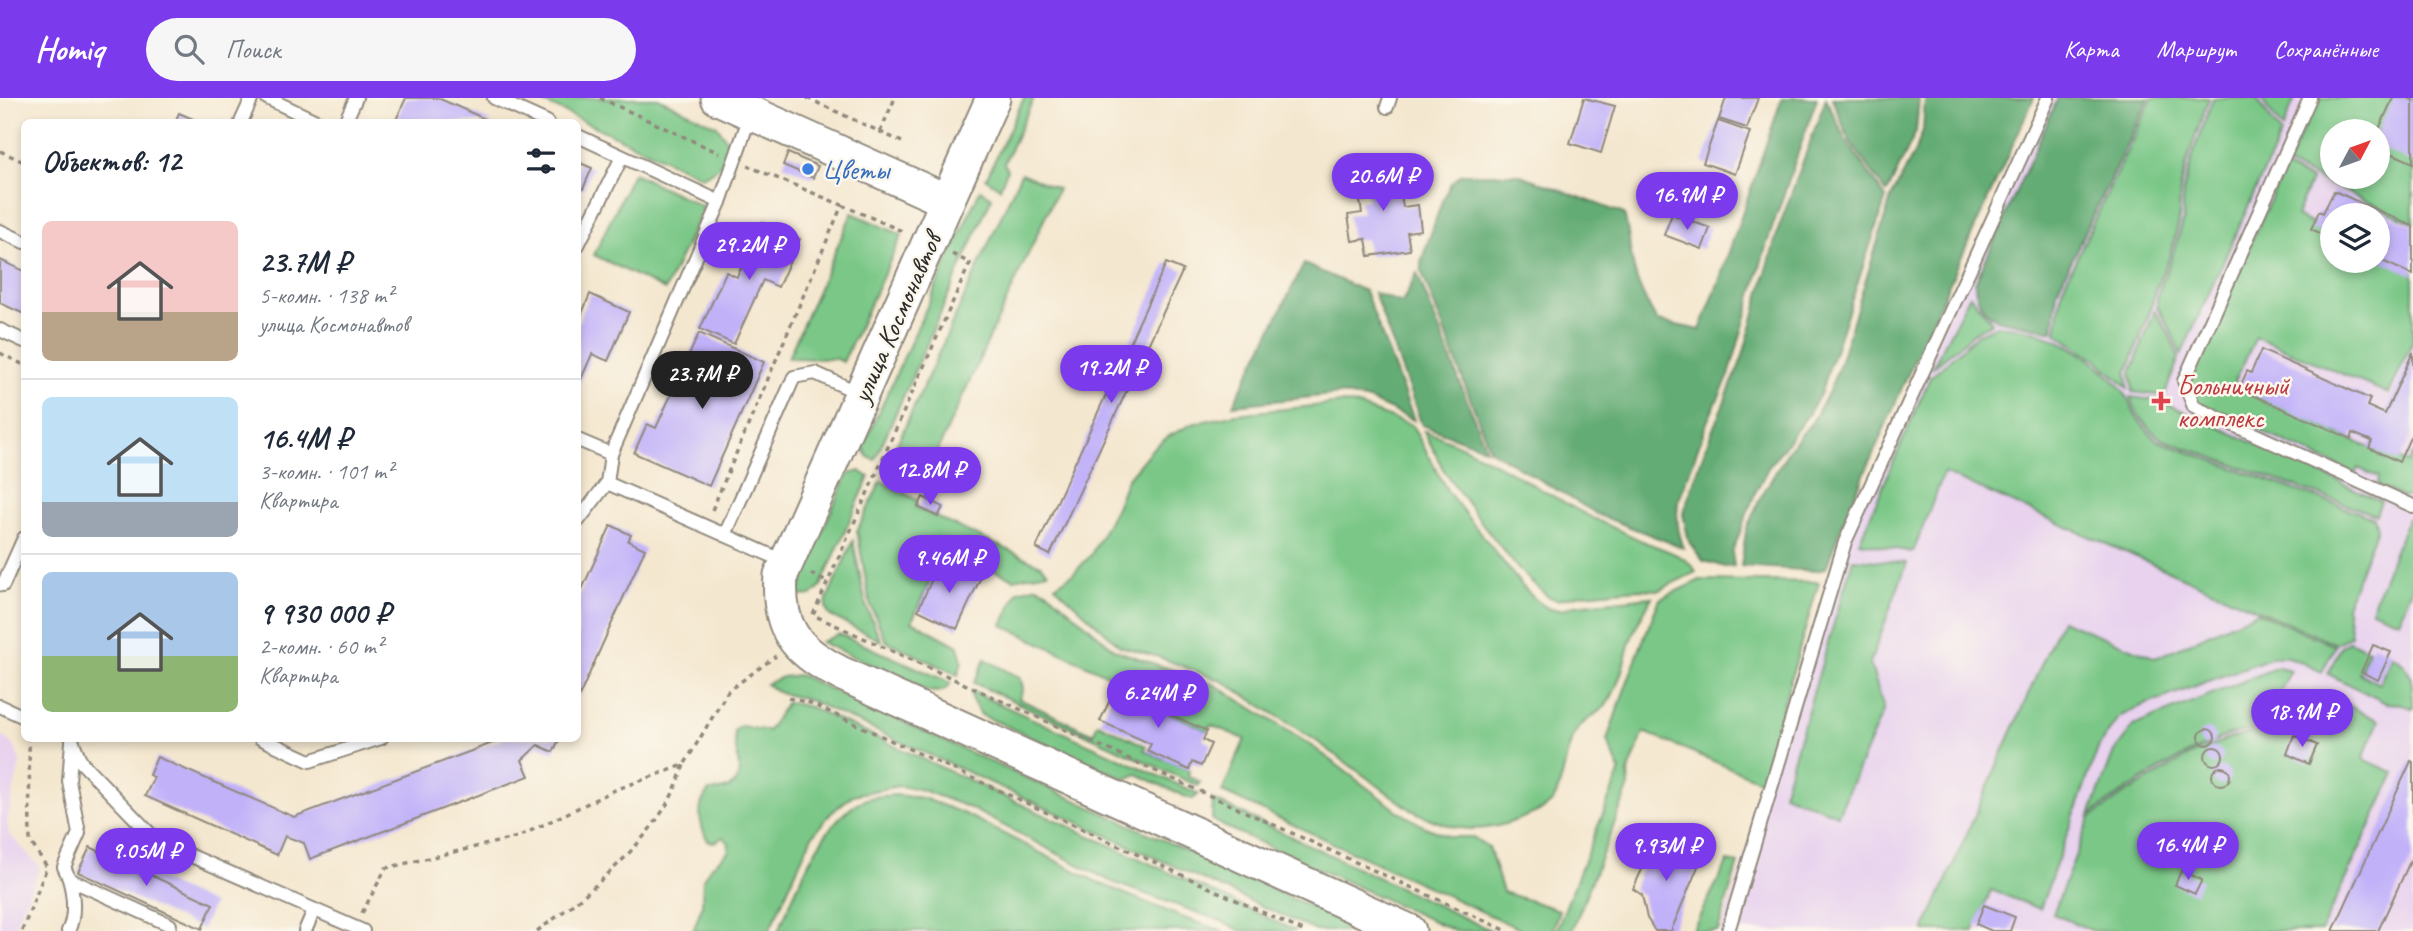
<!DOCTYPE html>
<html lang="ru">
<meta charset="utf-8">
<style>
:root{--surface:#fff;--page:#f6f6f7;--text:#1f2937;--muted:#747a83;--line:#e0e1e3;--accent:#7c3aed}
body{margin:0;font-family:Caveat,sans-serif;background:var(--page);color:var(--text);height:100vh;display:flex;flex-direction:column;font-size:26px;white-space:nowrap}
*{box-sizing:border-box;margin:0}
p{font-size:23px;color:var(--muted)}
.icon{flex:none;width:38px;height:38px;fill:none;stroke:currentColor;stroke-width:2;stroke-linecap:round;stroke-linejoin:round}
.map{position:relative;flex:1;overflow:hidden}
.drawer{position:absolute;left:21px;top:21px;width:560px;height:623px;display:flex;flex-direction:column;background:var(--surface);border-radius:10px;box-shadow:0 4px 10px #0003}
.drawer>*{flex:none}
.needle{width:46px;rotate:49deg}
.fabs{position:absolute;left:2320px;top:21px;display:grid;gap:14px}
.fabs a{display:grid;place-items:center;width:70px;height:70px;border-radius:50%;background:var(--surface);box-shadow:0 4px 10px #0003;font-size:35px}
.price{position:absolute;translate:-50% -60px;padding:0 16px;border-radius:24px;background:var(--accent);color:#fff;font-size:23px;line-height:46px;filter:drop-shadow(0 2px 4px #0008)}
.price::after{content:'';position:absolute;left:50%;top:42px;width:21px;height:16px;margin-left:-10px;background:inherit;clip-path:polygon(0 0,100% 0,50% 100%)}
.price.current{background:#222;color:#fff}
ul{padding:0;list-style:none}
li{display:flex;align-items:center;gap:21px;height:175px;padding:0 21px}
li+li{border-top:2px solid var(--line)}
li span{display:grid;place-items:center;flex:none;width:196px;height:140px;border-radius:10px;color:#555}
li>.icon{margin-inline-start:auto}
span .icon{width:84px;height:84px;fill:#fffc;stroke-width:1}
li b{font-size:30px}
h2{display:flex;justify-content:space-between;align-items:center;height:84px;padding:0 21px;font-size:30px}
header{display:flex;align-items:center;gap:42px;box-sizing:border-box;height:98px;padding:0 35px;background:var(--accent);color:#fff}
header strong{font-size:33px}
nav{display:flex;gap:38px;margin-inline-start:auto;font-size:24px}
.search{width:490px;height:63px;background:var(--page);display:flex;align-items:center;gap:18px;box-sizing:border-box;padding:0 24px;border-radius:38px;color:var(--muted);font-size:26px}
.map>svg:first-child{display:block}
</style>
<header>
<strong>Homiq</strong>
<div class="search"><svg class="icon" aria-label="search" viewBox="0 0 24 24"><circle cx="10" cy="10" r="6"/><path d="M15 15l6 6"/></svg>Поиск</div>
<nav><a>Карта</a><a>Маршрут</a><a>Сохранённые</a></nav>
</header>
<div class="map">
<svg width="2413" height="833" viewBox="0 0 2413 833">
<rect width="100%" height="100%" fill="#fbf7ec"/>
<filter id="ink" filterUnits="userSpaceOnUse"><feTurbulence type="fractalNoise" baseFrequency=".0143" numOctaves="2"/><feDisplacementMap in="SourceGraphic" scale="14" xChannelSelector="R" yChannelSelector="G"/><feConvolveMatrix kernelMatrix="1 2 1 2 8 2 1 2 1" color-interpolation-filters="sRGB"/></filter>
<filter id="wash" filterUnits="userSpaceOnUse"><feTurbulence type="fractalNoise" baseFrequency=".00686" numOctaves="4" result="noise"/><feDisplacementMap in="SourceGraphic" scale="28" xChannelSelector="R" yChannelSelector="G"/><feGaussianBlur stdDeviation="1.57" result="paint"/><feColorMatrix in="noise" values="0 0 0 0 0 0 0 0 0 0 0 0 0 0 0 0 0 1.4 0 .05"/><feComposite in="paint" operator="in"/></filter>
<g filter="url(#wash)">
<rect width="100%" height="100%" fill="#f4e7cf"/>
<!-- built -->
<g fill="#e8d2ee" fill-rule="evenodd">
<path d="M2048,0h365v833h-692l124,-389zM2333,33h45v46h-45zM2333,117h45v46h-45z"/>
<polygon points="0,636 14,647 20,664 7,724 9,736 40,769 13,833 0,833"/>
</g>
<!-- green -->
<g fill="#7ac787" stroke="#527959" stroke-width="2" fill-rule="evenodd">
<polygon points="534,0 658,0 717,28 728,44 728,55 717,71 702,79"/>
<polygon points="1024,0 1034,0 1004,65 1007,72 1000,90 986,81"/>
<polygon points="2152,0 2209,0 2192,48 2180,91 2179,124 2169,160 2154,195 2152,208 2127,275 2128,290 2097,262 2056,235 2062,191"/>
<polygon points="2213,0 2256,0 2281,36 2181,257 2170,231 2157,208 2157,197 2171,162 2183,123 2183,93 2196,47"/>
<polygon points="2260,0 2295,0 2283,31"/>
<path d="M2317,0h96v125l-126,-58zM2333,33h45v46h-45z"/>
<polygon points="2285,70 2311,82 2296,118 2333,136 2333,163 2378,163 2378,157 2413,173 2413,243 2389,296 2256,239 2234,285 2354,343 2408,365 2413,355 2413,399 2402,399 2378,387 2379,379 2358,370 2355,376 2197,304 2189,287 2191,274"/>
<polygon points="633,75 704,109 665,192 594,157"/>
<path d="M1021,75l37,16 -134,291c-14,-6 -29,-9 -32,-25z"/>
<polygon points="980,92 992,99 875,362 868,359 863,349"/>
<polygon points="852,115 902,137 843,264 836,261 788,260"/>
<polygon points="1970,197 1992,224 1975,234 1932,270"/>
<polygon points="2155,212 2168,234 2179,260 2164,298 2133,294 2131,275"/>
<path d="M1997,227c49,3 96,28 127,67 5,6 6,13 9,19 6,12 15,21 25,30l216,77 3,11 -31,77 5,29 -15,9 -392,-171 -31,79 -54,-10 71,-165 49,-44z"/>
<path d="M2131,299l30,4 220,100 -5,14 -215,-76c-13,-11 -27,-25 -30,-42z"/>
<path d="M1343,305l12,2 57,20 36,67 75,95 13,13 13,9 13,1 13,-5 77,-8c-8,15 -18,31 -23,48 -5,18 -8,34 -17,51 -10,19 -28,21 -37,37 -11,20 -10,46 -21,66 -7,11 -20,14 -32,19 -43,18 -71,13 -112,-9l-95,-69 -93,-59 -63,-24 -39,-11 -65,-60 18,-12 18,-19 25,-48 11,-28 26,-31 16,-12 23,-12 44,-10z"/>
<path d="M1424,333c53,18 97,48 145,74 23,14 49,24 73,36 16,7 48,15 54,31l-37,18 -21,-1 -56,5 -25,6 -10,-4 -28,-26 -38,-48 -37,-51z"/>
<polygon points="860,373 869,379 820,490 812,497 799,498 805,471 848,376"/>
<polygon points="881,383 917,402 916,410 1041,467 1048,474 1014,481 949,454 940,458 912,523 958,548 962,563 958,577 886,543 870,506 857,433"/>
<polygon points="2408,420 2413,422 2413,488 2399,523 2371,512"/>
<polygon points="853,443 866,508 881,543 829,517 826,510 827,501"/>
<polygon points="1853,461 1907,465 1870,565 1884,611 1838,717 1783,696"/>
<path d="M1700,482l119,2 -58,199 -117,-49 -16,41 1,13 -57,145h-16l64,-160 -13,-31c16,-47 33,-94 53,-141z"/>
<polygon points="1037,488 1050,495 1115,552 1215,587 1312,648 1398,713 1425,729 1451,739 1473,739 1489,750 1503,794 1559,812 1552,833 1524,833 1222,694 1245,641 1211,627 1207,633 1116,589 1106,576 1002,527 1018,493"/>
<polygon points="2257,514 2335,548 2322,574 2289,559 2273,559 2134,611 2118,620 2099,648 2040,811 1991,792 1974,833 1924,833 2061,522 2156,560"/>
<path d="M839,536l112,49c-7,9 -12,10 -23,8l-107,-49z"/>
<path d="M2349,543l20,9 -10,23 20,11 13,-28c21,8 21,30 21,53l-10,-5 -17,-1 -58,-29 13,-28z"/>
<polygon points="985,561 1021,581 1023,591 1019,601 1093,636 1098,625 1146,648 1144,652 1189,672 1188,678 1200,684 1198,688 974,585"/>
<path d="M2278,569l13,3 -19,38 16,9c-20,12 -45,12 -67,21 -46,20 -90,48 -131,77l24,-63 21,-27z"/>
<polygon points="799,577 1364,833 1316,833 809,602 780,595 766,586 782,579"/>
<polygon points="971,593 1199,696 1193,701 1186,699 1137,676 1126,681 981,617 972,602"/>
<polygon points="2340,603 2379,623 2363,661 2395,675 2321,833 2093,833 2053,816 2090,720 2125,696 2194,655 2228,641 2285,625 2292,620 2327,636"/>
<path d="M787,604l23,5 486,224h-55l-20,-10 -109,-39 -144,-75 -49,-18 -21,-3 -45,9 -22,18 -19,23 -43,95h-76l9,-25 1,-27 7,-11 18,-16 1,-9 -6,-6 -8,5 -7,-1c-9,-17 -12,-36 1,-50 49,-1 22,-35 26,-61l6,-4 27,5z"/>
<path d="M896,697l27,3 42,16 134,69 85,35 40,13h-446c19,-41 42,-111 86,-131 9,-4 22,-4 32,-5z"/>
<polygon points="1213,702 1492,833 1455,833 1219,726 1212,722"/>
<polygon points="1728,763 1738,765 1718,833 1692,833"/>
</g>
<!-- forest -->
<g fill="#63ac74" stroke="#476c50" stroke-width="2">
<path d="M1782,0h35l-50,145 -38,133 -21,44 -30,83c-2,17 0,29 6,45l-85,-33 -109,-65 -68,-177 -1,-11 21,-60 9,-19 11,-9h56l106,40c5,17 5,33 9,50 3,20 14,39 24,57l43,9 19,-49z"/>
<polygon points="1826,0 1845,41 1886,100 1820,297 1808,317 1768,370 1756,393 1732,455 1734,468 1725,469 1703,463 1689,444 1683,416 1706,348 1742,261 1778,132"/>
<polygon points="1832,0 1919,0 1916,34 1887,95 1849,42"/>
<polygon points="1925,0 2034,0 1904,285 1839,434 1826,470 1817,473 1741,468 1746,433 1759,402 1790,350 1812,324 1828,295 1840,265 1891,100 1916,51 1923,32"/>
<path d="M2058,0h91l-92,193 -4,40 -57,-12c-13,-8 -21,-21 -21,-36z"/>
<polygon points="1304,166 1365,193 1414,322 1369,302 1341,296 1233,307"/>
<polygon points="1417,175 1486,351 1422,327 1374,195 1402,205"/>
</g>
<g id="blocks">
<!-- building -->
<g fill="#c1b1f9">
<polygon points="406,0 438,0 492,24 395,24"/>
<polygon points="1584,0 1615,8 1601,55 1570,45"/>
<polygon points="1726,0 1758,0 1747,30 1719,21"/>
<polygon points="2393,0 2408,0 2413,2 2413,65 2378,49 2378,33"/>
<polygon points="179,15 200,24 175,24"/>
<polygon points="1718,23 1750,34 1735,76 1703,65"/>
<polygon points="788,55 818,68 813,80 783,67"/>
<polygon points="1387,57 1393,98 1401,97 1403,109 1418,107 1421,132 1407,134 1410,152 1369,158 1366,141 1352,143 1348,117 1362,115 1360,103 1368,102 1362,61"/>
<polygon points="578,64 592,70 583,91 578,88"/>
<polygon points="2334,93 2413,128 2413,177 2378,161 2378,117 2333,117 2333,141 2311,131 2319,113 2323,115"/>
<polygon points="1672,116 1710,130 1702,151 1664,137"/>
<polygon points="762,124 800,141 778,189 763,182 734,246 700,231 726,174 737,179"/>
<polygon points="0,162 24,173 24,216 0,205"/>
<polygon points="1166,165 1183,172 1050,457 1036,450"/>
<polygon points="590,196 629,214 608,263 592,256 578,288 578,225"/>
<polygon points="699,235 764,264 709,388 634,355 647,326 656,330"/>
<polygon points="2261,252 2370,301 2367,308 2385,316 2413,254 2413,333 2399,364 2369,350 2372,343 2353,335 2351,341 2239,291 2247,273 2251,275"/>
<polygon points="923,399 943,409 938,419 918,409"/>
<polygon points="611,427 631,437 628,443 645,451 578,601 578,500"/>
<polygon points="940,463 980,481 957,531 918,512"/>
<polygon points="2373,547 2391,554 2378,582 2361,574"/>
<polygon points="1115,591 1207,633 1203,642 1211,646 1201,668 1192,664 1189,672 1147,653 1151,646 1100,623"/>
<circle cx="2207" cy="639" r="8"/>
<polygon points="2294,637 2317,647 2309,666 2287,656"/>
<polygon points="506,640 560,640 553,654 538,647 522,662 529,678 310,761 304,745 285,738 277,757 145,698 154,679 149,677 157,659 294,719"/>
<circle cx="2214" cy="658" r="9"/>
<polygon points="2411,663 2413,664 2413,757 2378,833 2333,833"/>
<circle cx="2221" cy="678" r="9"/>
<polygon points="1656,741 1702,759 1671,833 1655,833 1647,820 1642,797 1633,791"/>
<polygon points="90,749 213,806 202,831 78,774"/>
<polygon points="2181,773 2202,782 2195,796 2175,787"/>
<polygon points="1984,807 2015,819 2010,833 1992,833 1976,826"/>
</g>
</g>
</g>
<g filter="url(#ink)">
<use href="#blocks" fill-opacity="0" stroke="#90897d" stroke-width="2"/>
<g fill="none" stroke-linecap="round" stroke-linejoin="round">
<defs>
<g id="service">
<polyline points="267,0 318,24"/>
<polyline points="494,0 547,24"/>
<polyline points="2310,0 2184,283 2194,309 2413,408"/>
<polyline points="1387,9 1390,0"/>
<polyline points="241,24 252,0"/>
<polyline points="345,24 356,0"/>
<polyline points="578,38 720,104"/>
<polyline points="0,133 24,144"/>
<polyline points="578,147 622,59"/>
<polyline points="0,232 24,243"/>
<polyline points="578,342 611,356 720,104 751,15"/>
<polyline points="607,385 611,356"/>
<polyline points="578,423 607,385 786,464"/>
<polyline points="725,437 794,279 815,275 861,296"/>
<polyline points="0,486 3,487 24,440"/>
<polyline points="0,608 24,619"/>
<polyline points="260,640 310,663 381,640"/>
<polyline points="72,642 81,664 157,743 363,833"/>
<polyline points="71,782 170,827"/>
<path d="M68,833c9,-18 5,-47 -4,-64l15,-34 -10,-52 3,-39"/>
<polyline points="305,833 314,812"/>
<polyline points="1728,833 1845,444 2048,0"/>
</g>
<g id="secondary">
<polyline points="718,0 947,103"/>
<path d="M993,0l-212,477c-4,52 13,75 59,98l569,258"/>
</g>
</defs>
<!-- service casing -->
<use href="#service" stroke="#90897d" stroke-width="16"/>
<!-- secondary casing -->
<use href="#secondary" stroke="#90897d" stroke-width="37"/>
<!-- path -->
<g stroke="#90897d" stroke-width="3.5" stroke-dasharray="5 5" stroke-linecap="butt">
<polyline points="600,0 719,55"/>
<polyline points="807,0 902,44"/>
<polyline points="880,34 895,0"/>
<polyline points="0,53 24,64"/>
<polyline points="842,107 904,134"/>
<polyline points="952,156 970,165 813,517 1507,833"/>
<polyline points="0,255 24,267"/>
<polyline points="712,412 842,107 748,68"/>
<polyline points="811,476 827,484"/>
<polyline points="788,600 810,605 1303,833"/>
<polyline points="362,815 386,770 518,739 615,692 684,667 728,593 776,558"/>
<polyline points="22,833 47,769 30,743 29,640"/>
<path d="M537,833c47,-33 108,-84 135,-136 5,-10 8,-20 12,-30"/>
</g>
<!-- service -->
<use href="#service" stroke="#fff" stroke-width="12"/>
<!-- secondary -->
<use href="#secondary" stroke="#fff" stroke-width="33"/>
</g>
</g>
<!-- markers -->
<circle fill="#3f7fe0" stroke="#fbf7ec" stroke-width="2.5" cx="808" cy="71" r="7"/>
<path fill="#e0444e" stroke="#fbf7ec" stroke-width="2.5" d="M2157.5 292.5h7v7h7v7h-7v7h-7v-7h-7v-7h7z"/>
<g text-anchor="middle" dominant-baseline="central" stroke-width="5" stroke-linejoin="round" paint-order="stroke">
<!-- shop labels -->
<g font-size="28" fill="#366cbe" stroke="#fbf7ec" text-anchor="start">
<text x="822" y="71">Цветы</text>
</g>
<!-- street labels -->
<g font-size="28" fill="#2b2b2b" stroke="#fbf7ec">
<text transform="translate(896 220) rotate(-66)">улица Космонавтов</text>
</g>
<!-- health labels -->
<g font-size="28" fill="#be3a42" stroke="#fbf7ec" text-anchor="start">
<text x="2177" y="287">Больничный<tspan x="2177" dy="32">комплекс</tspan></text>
</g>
</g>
</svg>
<div class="fabs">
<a><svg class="needle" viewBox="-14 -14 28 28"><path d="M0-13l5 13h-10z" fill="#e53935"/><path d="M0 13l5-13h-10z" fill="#747a83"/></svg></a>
<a><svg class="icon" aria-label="layers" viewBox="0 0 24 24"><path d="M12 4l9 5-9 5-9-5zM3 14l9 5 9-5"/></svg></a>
</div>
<b class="price" style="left:1383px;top:115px">20.6M ₽</b>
<b class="price" style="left:1687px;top:134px">16.9M ₽</b>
<b class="price" style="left:749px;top:184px">29.2M ₽</b>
<b class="price" style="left:1111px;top:307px">19.2M ₽</b>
<b class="price current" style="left:702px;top:313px">23.7M ₽</b>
<b class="price" style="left:930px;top:409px">12.8M ₽</b>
<b class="price" style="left:949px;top:497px">9.46M ₽</b>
<b class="price" style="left:1158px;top:632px">6.24M ₽</b>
<b class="price" style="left:2302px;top:651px">18.9M ₽</b>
<b class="price" style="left:2188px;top:784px">16.4M ₽</b>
<b class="price" style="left:1666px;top:785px">9.93M ₽</b>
<b class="price" style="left:146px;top:790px">9.05M ₽</b>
<section class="drawer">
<h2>Объектов: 12<svg class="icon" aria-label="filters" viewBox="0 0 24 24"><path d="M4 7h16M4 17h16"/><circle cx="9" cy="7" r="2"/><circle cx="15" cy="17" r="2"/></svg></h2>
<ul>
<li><span style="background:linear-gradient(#f6c9c9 65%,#b9a48a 0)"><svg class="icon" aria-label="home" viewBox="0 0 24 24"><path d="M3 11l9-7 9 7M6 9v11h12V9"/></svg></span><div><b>23.7M ₽</b><p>5-комн. · 138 m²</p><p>улица Космонавтов</p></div></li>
<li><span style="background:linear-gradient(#bfe0f5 75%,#9aa5b1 0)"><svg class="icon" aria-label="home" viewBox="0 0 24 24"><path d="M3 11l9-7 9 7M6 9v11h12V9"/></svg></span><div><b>16.4M ₽</b><p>3-комн. · 101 m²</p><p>Квартира</p></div></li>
<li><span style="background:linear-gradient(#a9c7e8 60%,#8fb573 0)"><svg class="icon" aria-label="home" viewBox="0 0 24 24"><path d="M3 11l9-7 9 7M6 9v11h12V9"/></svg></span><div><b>9 930 000 ₽</b><p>2-комн. · 60 m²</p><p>Квартира</p></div></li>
</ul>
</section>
</div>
